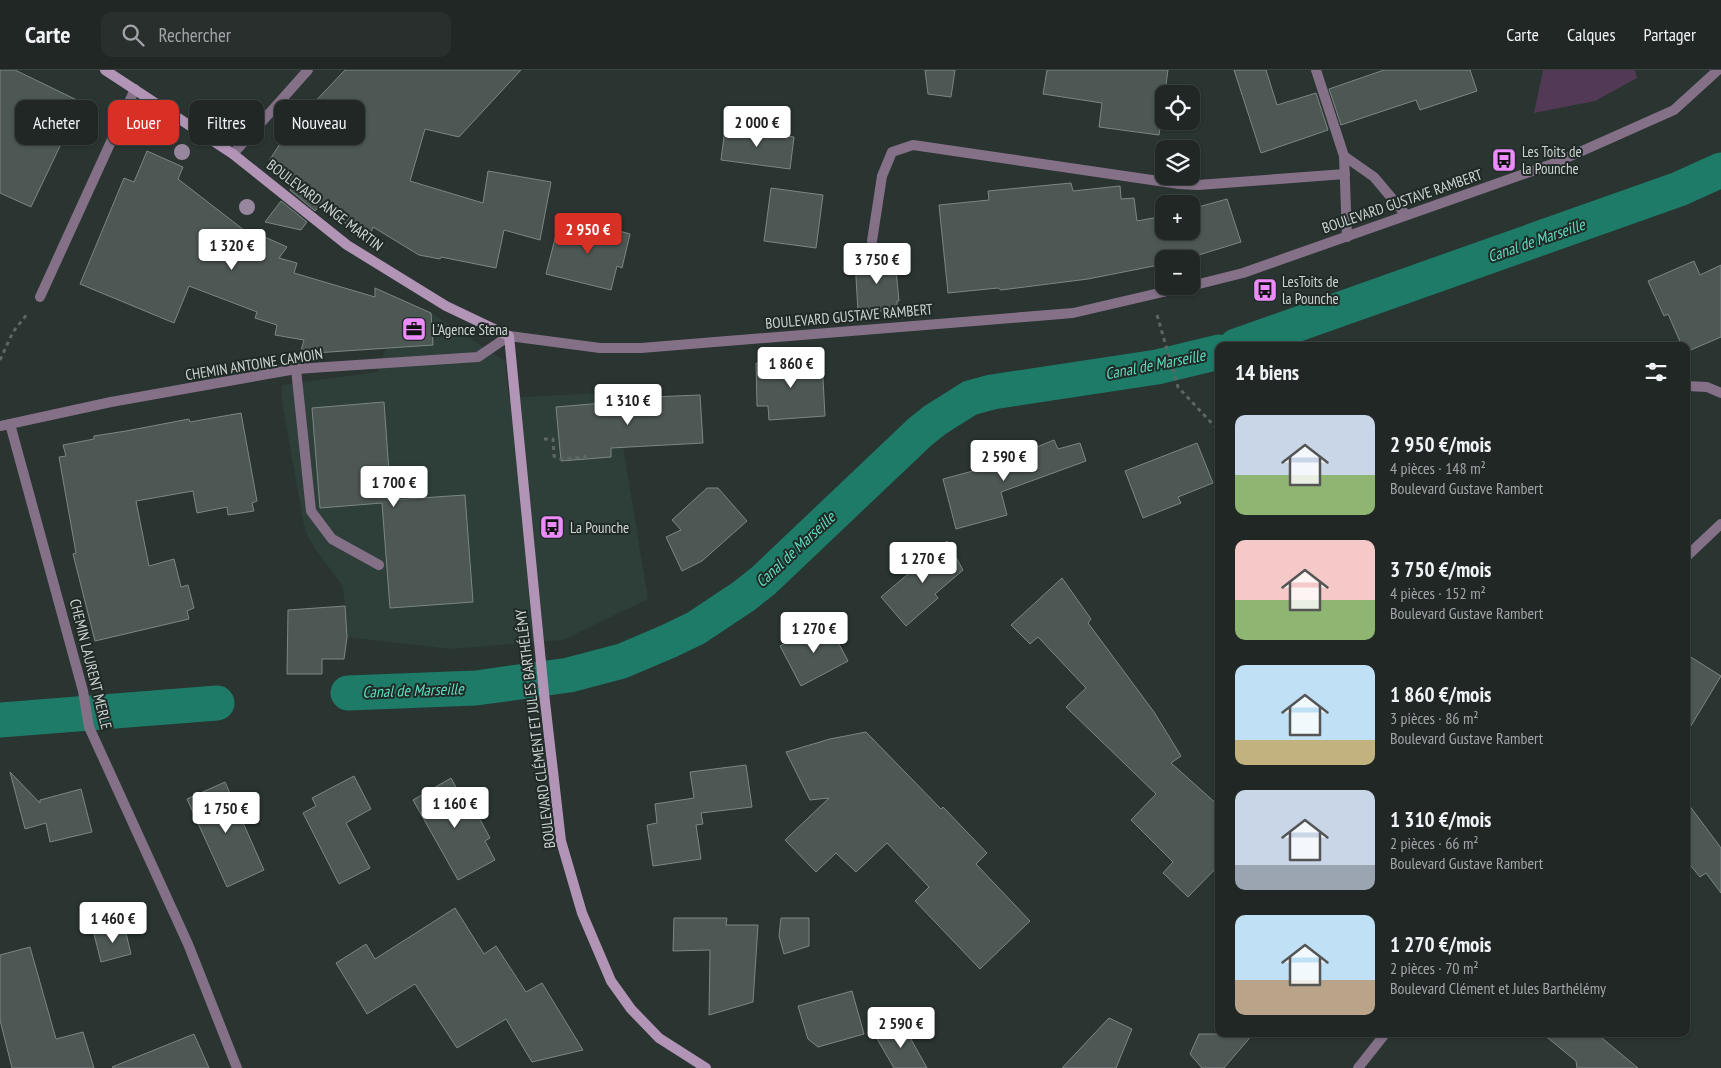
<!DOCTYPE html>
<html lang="fr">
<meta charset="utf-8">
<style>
:root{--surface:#202725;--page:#282f2d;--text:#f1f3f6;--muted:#a2a5a7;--line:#3d4442;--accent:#d93025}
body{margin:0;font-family:"PT Sans Narrow",sans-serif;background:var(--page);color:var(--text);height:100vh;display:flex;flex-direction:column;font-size:19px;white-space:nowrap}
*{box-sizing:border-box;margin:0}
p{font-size:16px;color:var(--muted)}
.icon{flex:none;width:28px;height:28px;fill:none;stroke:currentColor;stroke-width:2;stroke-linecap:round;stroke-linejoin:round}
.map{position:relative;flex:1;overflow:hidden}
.details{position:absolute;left:1215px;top:272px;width:475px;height:695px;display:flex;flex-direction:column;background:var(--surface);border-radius:10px;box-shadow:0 1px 4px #0004,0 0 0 1px var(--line)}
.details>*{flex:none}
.guide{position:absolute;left:15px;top:30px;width:475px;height:45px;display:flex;gap:10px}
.fabs{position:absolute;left:1155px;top:15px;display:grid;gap:10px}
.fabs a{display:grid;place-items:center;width:45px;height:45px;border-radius:10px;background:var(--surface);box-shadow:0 1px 4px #0004,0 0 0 1px var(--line);font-size:25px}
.price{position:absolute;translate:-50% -42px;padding:0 11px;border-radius:5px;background:#fff;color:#222;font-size:16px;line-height:32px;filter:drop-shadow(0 1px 2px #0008)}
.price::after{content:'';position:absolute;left:50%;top:30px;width:15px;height:11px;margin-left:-8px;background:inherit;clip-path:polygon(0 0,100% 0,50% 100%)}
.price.on{background:var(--accent);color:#fff}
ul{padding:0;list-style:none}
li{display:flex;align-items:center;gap:15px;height:125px;padding:0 20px}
li span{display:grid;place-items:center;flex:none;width:140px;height:100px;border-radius:10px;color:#555}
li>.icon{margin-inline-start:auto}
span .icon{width:60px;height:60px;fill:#fffc;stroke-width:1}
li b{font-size:21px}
h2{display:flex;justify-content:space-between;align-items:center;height:60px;padding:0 20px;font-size:21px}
.chip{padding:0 18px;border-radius:10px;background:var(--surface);box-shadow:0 1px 4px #0004,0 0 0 1px var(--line);font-size:18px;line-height:45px}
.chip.on{background:var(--accent);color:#fff}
header{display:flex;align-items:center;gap:30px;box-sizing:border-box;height:70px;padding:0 25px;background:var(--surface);border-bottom:1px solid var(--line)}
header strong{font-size:24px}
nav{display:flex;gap:28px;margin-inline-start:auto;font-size:18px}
.search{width:350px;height:45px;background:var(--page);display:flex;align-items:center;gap:12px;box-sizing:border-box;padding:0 18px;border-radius:10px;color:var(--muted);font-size:19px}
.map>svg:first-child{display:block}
</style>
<header>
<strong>Carte</strong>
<div class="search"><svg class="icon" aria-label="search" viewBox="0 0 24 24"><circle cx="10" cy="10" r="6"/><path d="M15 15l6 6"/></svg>Rechercher</div>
<nav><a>Carte</a><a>Calques</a><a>Partager</a></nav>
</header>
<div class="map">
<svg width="1721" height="998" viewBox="0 0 1721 998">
<rect width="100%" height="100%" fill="#2a3431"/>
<!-- built -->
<polygon fill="#2e3f3a" points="405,231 431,243 505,291 509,328 614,322 648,529 563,570 450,579 347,567 345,532 342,515 316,480 305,461 282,331 282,315 377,302"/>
<!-- green -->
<polygon fill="#523956" points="1543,0 1635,0 1637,8 1595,31 1534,43"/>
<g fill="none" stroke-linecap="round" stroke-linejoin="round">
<!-- canal -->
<g stroke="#1d7b68" stroke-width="35">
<polyline points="1236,276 1679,119 1721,100"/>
<polyline points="348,623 476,618 569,605 622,591 669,571 696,558 744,526 763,511 920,362 935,350 970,328 992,322 1157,297 1219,282"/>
<polyline points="0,650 217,633"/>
</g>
</g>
<!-- building -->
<g fill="#4d5754" stroke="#7c8784">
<polygon points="0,0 15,0 81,32 31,137 0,123"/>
<polygon points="345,0 521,0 459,67 425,59 410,111 483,133 488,101 551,112 540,170 504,160 496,198 441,187 440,189 419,185 373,157 368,171 321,134 315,141 290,120 295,114 269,91 290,58"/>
<polygon points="925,0 955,0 951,27 928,24"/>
<polygon points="1047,0 1168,0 1159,65 1099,57 1102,33 1043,24"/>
<polygon points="1234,0 1266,0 1277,35 1316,23 1328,60 1261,83"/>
<polygon points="1384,0 1470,0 1477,21 1420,40 1416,30 1341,55 1329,19"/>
<polygon points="725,58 794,67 790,99 721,90"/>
<polygon points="147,81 183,97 178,109 253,167 256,163 287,177 279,188 297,193 294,203 375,227 375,218 431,243 433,275 300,284 304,270 275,265 277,255 255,248 257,242 189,216 174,253 80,214 124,108 134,112"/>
<polygon points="1071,113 1073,121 1120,116 1121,129 1134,128 1137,151 1164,146 1164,161 1191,161 1191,139 1227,129 1241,172 1192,187 1185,189 1164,189 1164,194 1088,209 1001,220 998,218 948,223 939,135 989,130 988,121"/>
<polygon points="771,118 823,125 816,178 764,171"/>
<polygon points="281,131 307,152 301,160 265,152"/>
<polygon points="559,153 604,164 605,157 630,164 622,198 617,196 611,220 546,204"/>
<polygon points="895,189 899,231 897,231 897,240 858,242 855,190"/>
<polygon points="1694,191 1700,205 1721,195 1721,267 1686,282 1686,276 1682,276 1668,244 1664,246 1648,211"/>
<polygon points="822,290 825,346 769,350 768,336 757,336 756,293"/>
<polygon points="700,325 703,373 611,378 611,387 561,391 556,337 651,329 651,327"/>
<polygon points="384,332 391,430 465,425 473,532 390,538 382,433 320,438 312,338"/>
<polygon points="241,343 257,431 252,433 254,441 228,445 227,437 197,443 193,421 136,431 149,496 174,489 181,517 188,515 194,538 187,541 189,549 95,571 73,484 76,483 59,387 66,386 63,375 94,369 94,366 126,361 189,349 190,352"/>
<polygon points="1054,370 1058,379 1080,373 1086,391 1001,422 1007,445 956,459 943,409 1029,386 1027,381"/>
<polygon points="1197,373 1213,413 1178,427 1181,433 1143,448 1125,401"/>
<polygon points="707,418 718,418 747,451 702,491 682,501 666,467 681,460 672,450"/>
<polygon points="947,471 963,500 935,524 938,528 906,556 881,527"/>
<polygon points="1062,508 1091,549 1088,553 1154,642 1181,686 1171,693 1219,736 1219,795 1188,827 1163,803 1173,792 1131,750 1156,724 1066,637 1086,618 1038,567 1030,574 1011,555"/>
<polygon points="345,536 347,567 344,589 322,589 322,604 287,604 288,540"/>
<polygon points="827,551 848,591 801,616 780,576"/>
<polygon points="1686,584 1721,606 1686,664"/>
<polygon points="866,662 941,739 943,737 987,783 976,794 1030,851 980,899 915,831 929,817 887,773 856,802 836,783 816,802 785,770 829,728 810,730 786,682 830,669"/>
<polygon points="746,695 752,737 701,743 703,754 696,755 701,789 653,796 647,755 657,753 655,734 694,728 690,702"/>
<polygon points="10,702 40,733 40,730 81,719 92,762 50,772 46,753 25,759"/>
<polygon points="354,706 371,739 346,753 370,798 339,814 303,743 316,736 312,728"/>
<polygon points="451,708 470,743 475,740 490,768 485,771 495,790 458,810 413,730"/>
<polygon points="225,712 264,800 227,817 187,729"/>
<polygon points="1686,731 1721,778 1721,823 1706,803 1700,807 1686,790"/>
<polygon points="455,838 484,884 496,876 526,922 542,913 583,980 532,992 506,949 457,978 415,914 367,944 336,893 366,874 375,889"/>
<polygon points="674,848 727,848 726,855 758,855 753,932 709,945 710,880 673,881"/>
<polygon points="781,848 809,848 809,876 784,884 779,866"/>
<polygon points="124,855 131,884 101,892 94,864"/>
<polygon points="30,877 56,969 83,962 94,998 12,998 0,950 0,885"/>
<polygon points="852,921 864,964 818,977 808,969 798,936"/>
<polygon points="1109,948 1132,959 1116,998 1062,998"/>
<polygon points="902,953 927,998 894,998 876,967"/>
<polygon points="194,964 209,998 113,998 112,997"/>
<polygon points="1199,964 1253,964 1224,998 1202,998 1190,984"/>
<polygon points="1543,964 1597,964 1638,998 1577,998 1576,991"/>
</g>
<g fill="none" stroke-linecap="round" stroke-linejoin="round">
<!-- path -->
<g stroke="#5d6663" stroke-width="3" stroke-dasharray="4 4" stroke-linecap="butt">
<polyline points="1157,245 1178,317 1219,361"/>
<polyline points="0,290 13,262 28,243"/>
<polyline points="544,369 553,369 554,386 561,389 585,387 585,384"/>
</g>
<!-- lane -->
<g stroke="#847187" stroke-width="10">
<polyline points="233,84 308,0"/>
<polyline points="872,171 882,106 892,82 913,75 1179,114 1198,115 1345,104"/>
<polyline points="40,227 135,19"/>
<polyline points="296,299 311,441 332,469 379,495"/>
</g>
<!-- street -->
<g stroke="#847187" stroke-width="10">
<polyline points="1316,0 1344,86 1347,167"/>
<polyline points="1344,86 1374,107 1406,145"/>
<polyline points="1191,216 1243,203 1555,93 1674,40 1718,0"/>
<polyline points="1686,316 1707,317 1721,323"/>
<polyline points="10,354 83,621 89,657 188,874 237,998"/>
<polyline points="0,356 111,332 296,299 478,287 509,266 600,278 641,278 1073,243 1189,216"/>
<polyline points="1686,487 1721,454"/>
<polyline points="1358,998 1385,964"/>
</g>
<!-- secondary -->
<polyline stroke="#b294b7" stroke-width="10" points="105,0 233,84 347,175 446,236 509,266 544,623 561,771 582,843 611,911 631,939 659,968 706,998"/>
</g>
<!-- trees -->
<g fill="#97879e">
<circle cx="162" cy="67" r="8"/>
<circle cx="182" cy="82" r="8"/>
<circle cx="247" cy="137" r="8"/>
</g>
<!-- icons -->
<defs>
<symbol id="bus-square" viewBox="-11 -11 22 22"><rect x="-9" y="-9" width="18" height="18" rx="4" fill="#ec8cfb" stroke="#202a27"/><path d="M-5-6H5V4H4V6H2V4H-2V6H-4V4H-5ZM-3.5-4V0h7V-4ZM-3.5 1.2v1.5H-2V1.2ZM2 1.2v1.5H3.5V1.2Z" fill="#111"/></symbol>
<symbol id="office-square" viewBox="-11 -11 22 22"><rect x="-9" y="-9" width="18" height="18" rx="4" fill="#ec8cfb" stroke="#202a27"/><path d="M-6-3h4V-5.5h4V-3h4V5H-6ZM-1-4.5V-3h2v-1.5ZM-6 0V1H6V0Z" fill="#111"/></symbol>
</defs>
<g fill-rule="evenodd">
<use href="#bus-square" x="1490" y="76" width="28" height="28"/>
<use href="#bus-square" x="1251" y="206" width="28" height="28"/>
<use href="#office-square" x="400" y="245" width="28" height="28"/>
<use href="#bus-square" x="538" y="443" width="28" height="28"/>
</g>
<g text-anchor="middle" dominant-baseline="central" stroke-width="4" stroke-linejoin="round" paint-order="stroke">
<!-- poi labels -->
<g font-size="15" fill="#cdd3d1" stroke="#202a27" text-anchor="start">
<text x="1522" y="81">Les Toits de<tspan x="1522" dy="17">la Pounche</tspan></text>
<text x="1282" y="211">LesToits de<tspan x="1282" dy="17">la Pounche</tspan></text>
<text x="432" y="259">L'Agence Stena</text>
<text x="570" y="457">La Pounche</text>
</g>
<!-- street labels -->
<g font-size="15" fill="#cdd3d1" stroke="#202a27">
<text transform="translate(1402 131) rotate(-19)">BOULEVARD GUSTAVE RAMBERT</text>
<text transform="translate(325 135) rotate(37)">BOULEVARD ANGE MARTIN</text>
<text transform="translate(849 246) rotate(-5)">BOULEVARD GUSTAVE RAMBERT</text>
<text transform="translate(254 294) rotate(-9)">CHEMIN ANTOINE CAMOIN</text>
<text transform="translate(91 594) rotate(76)">CHEMIN LAURENT MERLE</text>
<text transform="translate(535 659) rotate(-97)">BOULEVARD CLÉMENT ET JULES BARTHÉLÉMY</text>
</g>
<!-- water labels -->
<g font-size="16" font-style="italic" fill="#5fdcc0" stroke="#202a27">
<text transform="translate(1536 170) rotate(-19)">Canal de Marseille</text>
<text transform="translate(1155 294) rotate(-11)">Canal de Marseille</text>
<text transform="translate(795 479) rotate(-43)">Canal de Marseille</text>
<text transform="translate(413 620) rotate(-2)">Canal de Marseille</text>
</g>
</g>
</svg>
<div class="fabs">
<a><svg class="icon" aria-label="locate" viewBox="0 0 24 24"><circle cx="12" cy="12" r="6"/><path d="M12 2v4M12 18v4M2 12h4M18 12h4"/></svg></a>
<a><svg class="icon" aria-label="layers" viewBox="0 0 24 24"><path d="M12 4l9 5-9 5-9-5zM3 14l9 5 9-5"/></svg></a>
<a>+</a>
<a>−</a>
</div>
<b class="price" style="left:757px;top:78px">2 000 €</b>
<b class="price on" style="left:588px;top:185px">2 950 €</b>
<b class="price" style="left:232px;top:201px">1 320 €</b>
<b class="price" style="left:877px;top:215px">3 750 €</b>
<b class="price" style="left:791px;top:319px">1 860 €</b>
<b class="price" style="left:628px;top:356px">1 310 €</b>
<b class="price" style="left:1004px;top:412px">2 590 €</b>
<b class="price" style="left:394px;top:438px">1 700 €</b>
<b class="price" style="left:923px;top:514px">1 270 €</b>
<b class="price" style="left:814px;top:584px">1 270 €</b>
<b class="price" style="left:455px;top:759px">1 160 €</b>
<b class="price" style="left:226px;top:764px">1 750 €</b>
<b class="price" style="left:113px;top:874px">1 460 €</b>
<b class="price" style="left:901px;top:979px">2 590 €</b>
<div class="guide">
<a class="chip">Acheter</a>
<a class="chip on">Louer</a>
<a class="chip">Filtres</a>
<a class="chip">Nouveau</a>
</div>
<section class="details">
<h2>14 biens<svg class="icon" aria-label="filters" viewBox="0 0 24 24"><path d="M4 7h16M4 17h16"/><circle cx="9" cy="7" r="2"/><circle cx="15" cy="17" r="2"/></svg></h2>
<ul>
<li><span style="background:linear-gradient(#c9d6e8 60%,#8fb573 0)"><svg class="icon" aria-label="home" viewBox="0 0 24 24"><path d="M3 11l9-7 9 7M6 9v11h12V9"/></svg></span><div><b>2 950 €/mois</b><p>4 pièces · 148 m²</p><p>Boulevard Gustave Rambert</p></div></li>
<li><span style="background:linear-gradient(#f6c9c9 60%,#8fb573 0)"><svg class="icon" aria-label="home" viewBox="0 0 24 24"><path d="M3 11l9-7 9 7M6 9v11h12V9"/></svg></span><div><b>3 750 €/mois</b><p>4 pièces · 152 m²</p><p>Boulevard Gustave Rambert</p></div></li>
<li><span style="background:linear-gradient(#bfe0f5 75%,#c2b280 0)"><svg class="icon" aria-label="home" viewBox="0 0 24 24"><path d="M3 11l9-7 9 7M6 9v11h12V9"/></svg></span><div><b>1 860 €/mois</b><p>3 pièces · 86 m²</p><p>Boulevard Gustave Rambert</p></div></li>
<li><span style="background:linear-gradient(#c9d6e8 75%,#9aa5b1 0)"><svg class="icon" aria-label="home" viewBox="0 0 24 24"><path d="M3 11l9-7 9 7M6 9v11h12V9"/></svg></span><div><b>1 310 €/mois</b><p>2 pièces · 66 m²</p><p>Boulevard Gustave Rambert</p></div></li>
<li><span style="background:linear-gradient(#bfe0f5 65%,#b9a48a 0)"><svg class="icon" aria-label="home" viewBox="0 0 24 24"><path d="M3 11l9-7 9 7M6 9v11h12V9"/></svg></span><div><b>1 270 €/mois</b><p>2 pièces · 70 m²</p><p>Boulevard Clément et Jules Barthélémy</p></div></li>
</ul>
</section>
</div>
